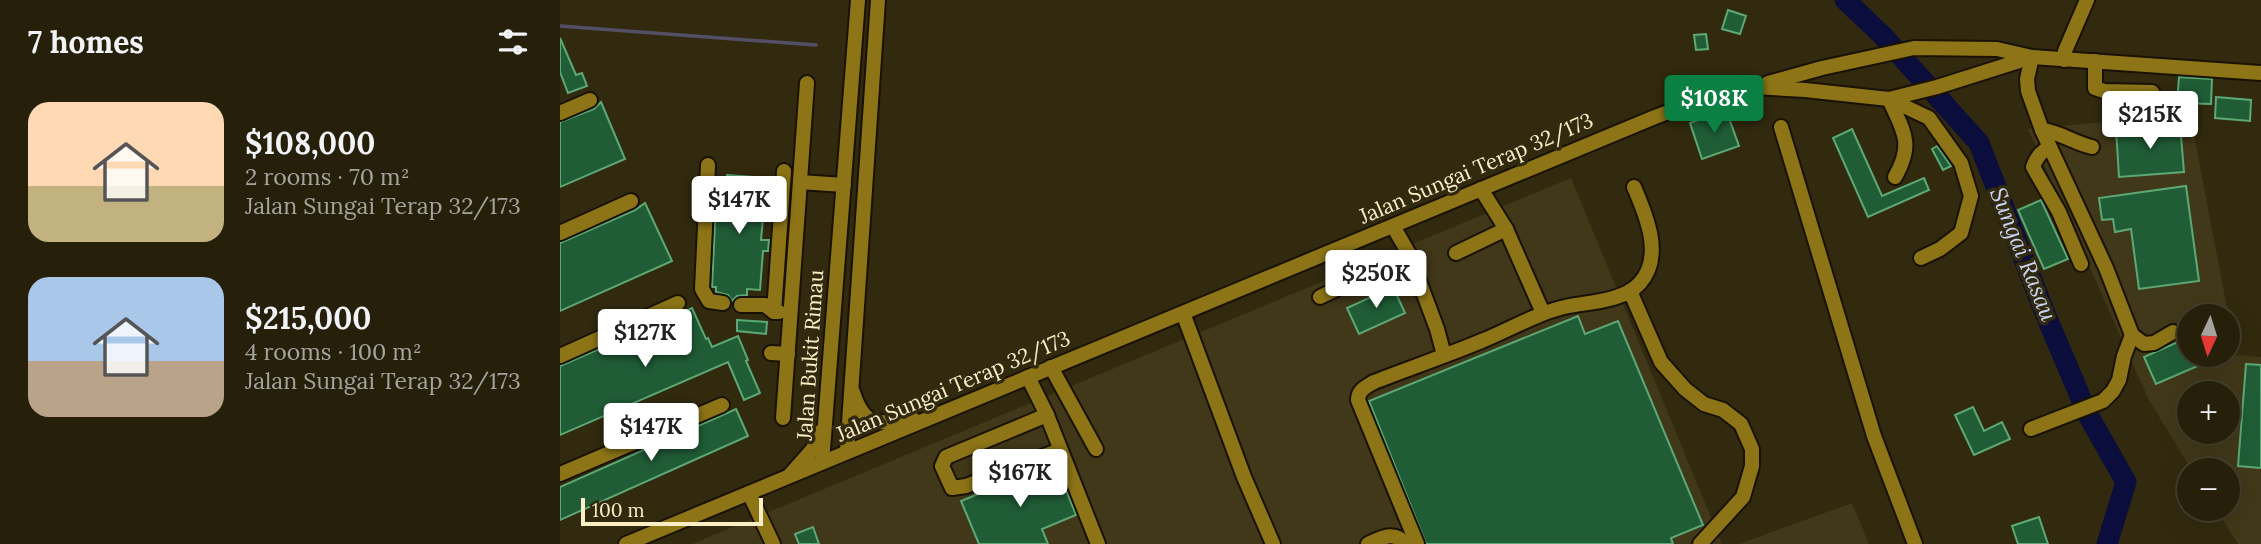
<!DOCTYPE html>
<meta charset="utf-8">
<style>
:root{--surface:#26200b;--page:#322d19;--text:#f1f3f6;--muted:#a4a39d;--line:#423e2c;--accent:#0b8043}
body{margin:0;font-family:Lora,serif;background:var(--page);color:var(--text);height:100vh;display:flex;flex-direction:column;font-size:26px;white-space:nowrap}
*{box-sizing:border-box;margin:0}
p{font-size:23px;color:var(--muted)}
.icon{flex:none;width:38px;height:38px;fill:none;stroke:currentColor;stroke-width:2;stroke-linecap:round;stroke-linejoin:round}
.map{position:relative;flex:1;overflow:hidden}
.details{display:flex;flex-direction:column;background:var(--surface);width:560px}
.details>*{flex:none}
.needle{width:46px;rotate:184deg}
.buttons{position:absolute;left:1617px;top:304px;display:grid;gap:14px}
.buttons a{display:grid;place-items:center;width:63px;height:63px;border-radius:50%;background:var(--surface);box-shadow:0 7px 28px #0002,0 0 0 2px var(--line);font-size:35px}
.scale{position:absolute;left:21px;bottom:18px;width:182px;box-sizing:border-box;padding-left:7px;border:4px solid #faeec5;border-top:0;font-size:19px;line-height:24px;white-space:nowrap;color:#faeec5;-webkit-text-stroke:5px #322a0f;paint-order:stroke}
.price{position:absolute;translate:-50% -60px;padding:0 16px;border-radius:7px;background:#fff;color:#222;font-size:23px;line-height:46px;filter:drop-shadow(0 2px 4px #0008)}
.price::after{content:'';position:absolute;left:50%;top:42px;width:21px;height:16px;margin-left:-10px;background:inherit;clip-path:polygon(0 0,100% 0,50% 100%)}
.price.selected{background:var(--accent);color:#fff}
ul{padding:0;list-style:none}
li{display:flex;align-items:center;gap:21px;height:175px;padding:0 28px}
li span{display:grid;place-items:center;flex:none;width:196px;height:140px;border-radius:21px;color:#555}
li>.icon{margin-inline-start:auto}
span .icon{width:84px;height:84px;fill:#fffc;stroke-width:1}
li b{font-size:30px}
h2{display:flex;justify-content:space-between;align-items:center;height:84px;padding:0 28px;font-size:30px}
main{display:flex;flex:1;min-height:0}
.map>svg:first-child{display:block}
</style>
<main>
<section class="details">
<h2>7 homes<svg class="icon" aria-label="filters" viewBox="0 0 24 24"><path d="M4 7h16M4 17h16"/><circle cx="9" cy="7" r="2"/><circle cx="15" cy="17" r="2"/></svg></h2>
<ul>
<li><span style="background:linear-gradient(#ffd9b3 60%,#c2b280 0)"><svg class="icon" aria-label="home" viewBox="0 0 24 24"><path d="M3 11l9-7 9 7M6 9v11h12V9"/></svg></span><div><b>$108,000</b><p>2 rooms · 70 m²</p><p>Jalan Sungai Terap 32/173</p></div></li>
<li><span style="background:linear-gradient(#a9c7e8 60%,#b9a48a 0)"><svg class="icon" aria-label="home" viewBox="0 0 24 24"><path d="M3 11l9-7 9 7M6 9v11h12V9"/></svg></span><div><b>$215,000</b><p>4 rooms · 100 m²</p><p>Jalan Sungai Terap 32/173</p></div></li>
</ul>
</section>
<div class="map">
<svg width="1701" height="544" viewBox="0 0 1701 544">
<rect width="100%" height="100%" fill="#322a0f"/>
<!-- built -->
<g fill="#413819" fill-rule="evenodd">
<path d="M1630,114l46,241 25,2v187h-23l-22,-35h12v-38h-36l-44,-73 -120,-269zM1629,317h39v38h-39zM1629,394h39v38h-39z"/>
<polygon points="1011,178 1162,544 132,544"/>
<polygon points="1292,503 1309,544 1179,544"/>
</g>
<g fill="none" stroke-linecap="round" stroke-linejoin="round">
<!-- stream -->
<polyline stroke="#535066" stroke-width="3.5" points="0,26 256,45"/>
<!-- river -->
<polyline stroke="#0b0d3d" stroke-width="21" points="1285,0 1323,36 1419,143 1484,311 1528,415 1566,482 1547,544"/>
</g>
<!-- building -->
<g fill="#205d37" stroke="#5ca975" stroke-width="2">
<polygon points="1168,10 1186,16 1180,34 1162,29"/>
<polygon points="1146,34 1148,49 1136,50 1134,35"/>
<polygon points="0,38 16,75 22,73 27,86 8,93 0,72"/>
<polygon points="1619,77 1652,79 1651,104 1617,103"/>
<polygon points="1656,97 1691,100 1690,121 1655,118"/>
<polygon points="41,102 65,159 0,187 0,122 34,109"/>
<polygon points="1166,110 1179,146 1142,159 1130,123"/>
<polygon points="1620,124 1624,172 1559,177 1556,129"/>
<polygon points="1292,129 1322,196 1364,178 1369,190 1308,217 1273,138"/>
<polygon points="1377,146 1391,166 1383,170 1372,149"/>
<polygon points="167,175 193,177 192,185 206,186 201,240 209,240 208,251 203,251 200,290 187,289 187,295 177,296 172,301 168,295 156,292 156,287 152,287 157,181 166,182"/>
<polygon points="1626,186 1639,281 1579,289 1571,229 1555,232 1553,219 1542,220 1539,198"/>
<polygon points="1481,200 1508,259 1484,269 1458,210"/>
<polygon points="85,203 112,261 0,311 0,243 75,210"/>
<polygon points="833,287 845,313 799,334 787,308"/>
<polygon points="132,308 146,339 148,338 152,347 178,336 188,360 186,361 200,393 184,400 168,362 0,435 0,366"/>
<polygon points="1018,316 1025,334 1058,321 1143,525 1111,538 1113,544 866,544 809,401"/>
<polygon points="177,320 207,322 206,334 177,331"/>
<polygon points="1629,337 1629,355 1663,355 1596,384 1584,357"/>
<polygon points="1686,364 1701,365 1701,468 1678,466"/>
<polygon points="1413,407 1424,431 1442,422 1450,439 1414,455 1395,415"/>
<polygon points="176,409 188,436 0,520 0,487"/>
<polygon points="495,462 516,515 482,529 488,544 419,544 401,501"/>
<polygon points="1479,517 1488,544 1458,544 1452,526"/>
<polygon points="253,527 259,544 239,544 235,534"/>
</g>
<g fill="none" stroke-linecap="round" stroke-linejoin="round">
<defs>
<g id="minor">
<polyline points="1504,60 1505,51 1527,0"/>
<polyline points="1535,61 1535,88 1544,91 1592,92"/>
<polyline points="1208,83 1262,68 1354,48 1437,49 1472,57 1467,79 1468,91 1482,130 1546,268 1572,335 1584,344 1594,343 1613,332"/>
<polyline points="1329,99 1369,118 1401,163 1411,196 1401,233 1380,249 1361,258"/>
<path d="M1329,99c15,34 25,44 6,78"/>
<polyline points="0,113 30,100"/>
<polyline points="1221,127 1314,436 1355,544"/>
<path d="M1482,130c18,2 32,13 50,17"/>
<path d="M1490,148c-9,2 -14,11 -17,19l26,45 22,52"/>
<polyline points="148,165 142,289 149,301 163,303"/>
<polyline points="240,182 284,185"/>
<polyline points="921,189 946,229 983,313"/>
<polyline points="833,226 849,254"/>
<polyline points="0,233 71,201"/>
<polyline points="896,253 946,229"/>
<polyline points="1070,291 1101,362 1125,389 1144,404 1163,410 1181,424 1192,449 1192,466 1183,497 1140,544"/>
<polyline points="760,297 849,254 877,329 884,355"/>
<polyline points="181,305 205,305 214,312 219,312"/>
<polyline points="214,312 224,171"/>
<polyline points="623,313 684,477 713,544"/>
<polyline points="211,353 228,354"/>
<polyline points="0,356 118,303"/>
<polyline points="491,367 536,449"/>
<polyline points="468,377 487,415 538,544"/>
<path d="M293,392c12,38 27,31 60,27"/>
<polyline points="487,415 386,457 382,466 392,488 406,486 500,450"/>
<polyline points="223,418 247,83"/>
<polyline points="1471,429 1543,401 1553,391 1559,380 1564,356 1572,335"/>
<polyline points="287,452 318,0"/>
<polyline points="262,462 298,0"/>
<polyline points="0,474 162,405"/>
<polyline points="230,475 253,449 260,432"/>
<polyline points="189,493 213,544"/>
<polyline points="66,544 1095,117 1177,86 1245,90 1329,99 1377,87 1472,57 1701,73"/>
<path d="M808,544c13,-6 27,-14 37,0"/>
<path d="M857,544l-59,-144c0,-10 8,-13 16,-18 36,-14 74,-27 110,-42 29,-12 55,-28 85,-34 22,-4 55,-5 71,-23 24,-27 6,-68 -6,-96"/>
</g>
</defs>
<!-- minor casing -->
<use href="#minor" stroke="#1a1200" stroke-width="18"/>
<!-- minor -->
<use href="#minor" stroke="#8d7517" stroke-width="14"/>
</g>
<g text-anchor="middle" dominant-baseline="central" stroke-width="7" stroke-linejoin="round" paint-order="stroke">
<!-- street labels -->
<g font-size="21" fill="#faeec5" stroke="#322a0f">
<text transform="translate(916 168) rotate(-23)">Jalan Sungai Terap 32/173</text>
<text transform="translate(250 355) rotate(-86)">Jalan Bukit Rimau</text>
<text transform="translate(393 386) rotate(-23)">Jalan Sungai Terap 32/173</text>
</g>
<!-- water labels -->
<g font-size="23" font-style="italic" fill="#cad4f5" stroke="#322a0f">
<text transform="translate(1464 254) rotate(68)">Sungai Rasau</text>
</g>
</g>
</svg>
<div class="buttons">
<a><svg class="needle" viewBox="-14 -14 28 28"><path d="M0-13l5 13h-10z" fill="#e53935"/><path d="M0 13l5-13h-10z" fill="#a4a39d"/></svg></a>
<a>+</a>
<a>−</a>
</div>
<div class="scale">100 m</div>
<b class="price selected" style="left:1154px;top:135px">$108K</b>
<b class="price" style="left:1590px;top:151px">$215K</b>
<b class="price" style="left:179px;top:236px">$147K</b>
<b class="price" style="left:816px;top:310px">$250K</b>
<b class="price" style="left:85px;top:369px">$127K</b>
<b class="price" style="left:91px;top:463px">$147K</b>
<b class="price" style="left:460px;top:509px">$167K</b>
</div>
</main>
